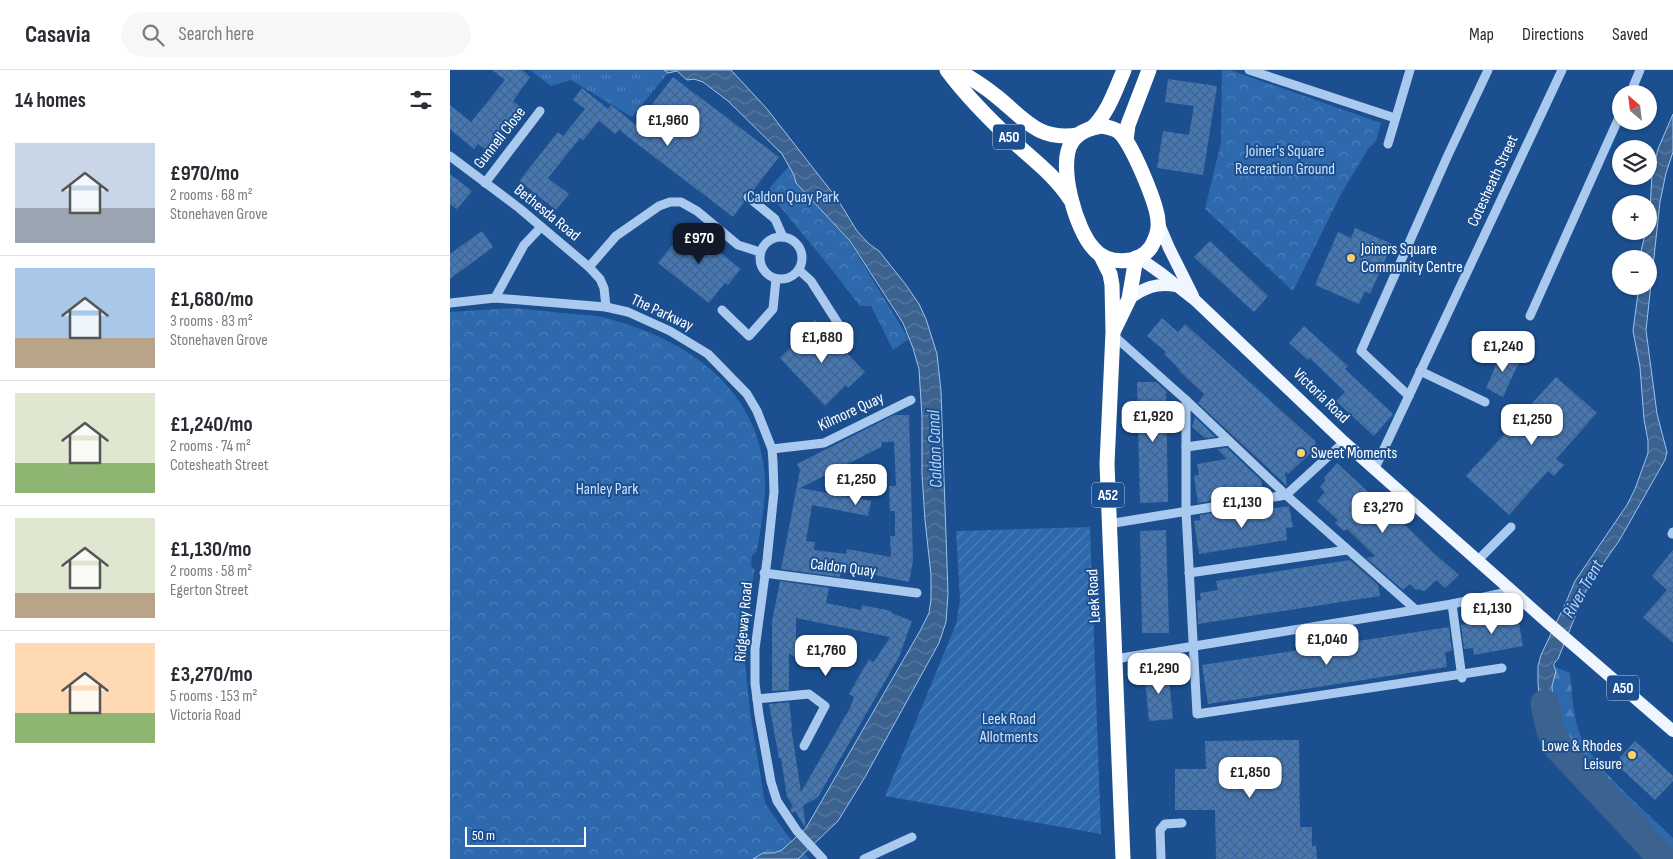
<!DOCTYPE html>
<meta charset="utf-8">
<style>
:root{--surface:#fff;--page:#f7f7f7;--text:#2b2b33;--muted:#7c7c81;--line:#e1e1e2;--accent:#111827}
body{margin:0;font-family:"Sofia Sans Condensed",sans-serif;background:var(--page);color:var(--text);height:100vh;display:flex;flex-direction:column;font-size:19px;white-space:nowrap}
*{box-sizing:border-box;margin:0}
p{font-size:16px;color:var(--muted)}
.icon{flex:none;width:28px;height:28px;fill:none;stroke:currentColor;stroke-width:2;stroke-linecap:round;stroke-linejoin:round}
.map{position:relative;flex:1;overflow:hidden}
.panel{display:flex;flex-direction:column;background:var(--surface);width:450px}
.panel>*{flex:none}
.needle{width:32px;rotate:332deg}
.fabs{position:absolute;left:1162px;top:15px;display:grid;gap:10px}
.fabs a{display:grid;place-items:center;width:45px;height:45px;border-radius:50%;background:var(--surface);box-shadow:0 1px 4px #0004;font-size:25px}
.scale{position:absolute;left:15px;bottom:12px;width:121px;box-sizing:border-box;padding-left:5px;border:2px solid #fff;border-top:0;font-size:14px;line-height:18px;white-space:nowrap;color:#fff;-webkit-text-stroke:4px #1b4f8f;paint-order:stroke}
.price{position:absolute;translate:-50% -42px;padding:0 11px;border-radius:10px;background:#fff;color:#222;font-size:16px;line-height:32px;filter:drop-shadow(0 1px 2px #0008)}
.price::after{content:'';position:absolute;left:50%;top:30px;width:15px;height:11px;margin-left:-8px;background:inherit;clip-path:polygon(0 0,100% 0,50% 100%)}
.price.selected{background:var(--accent);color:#fff}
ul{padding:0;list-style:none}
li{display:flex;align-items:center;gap:15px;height:125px;padding:0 15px}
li+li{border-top:1px solid var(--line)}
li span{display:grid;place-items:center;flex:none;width:140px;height:100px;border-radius:0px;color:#555}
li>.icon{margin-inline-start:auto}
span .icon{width:60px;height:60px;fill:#fffc;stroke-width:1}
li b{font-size:21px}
h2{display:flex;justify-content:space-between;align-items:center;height:60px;padding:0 15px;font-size:21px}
header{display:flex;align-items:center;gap:30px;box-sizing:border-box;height:70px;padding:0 25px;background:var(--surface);border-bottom:1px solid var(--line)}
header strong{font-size:24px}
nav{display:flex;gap:28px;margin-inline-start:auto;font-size:18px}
.search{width:350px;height:45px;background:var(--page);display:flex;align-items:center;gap:12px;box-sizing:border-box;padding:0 18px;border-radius:28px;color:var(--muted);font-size:19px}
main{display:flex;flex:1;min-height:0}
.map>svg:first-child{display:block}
</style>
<header>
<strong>Casavia</strong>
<div class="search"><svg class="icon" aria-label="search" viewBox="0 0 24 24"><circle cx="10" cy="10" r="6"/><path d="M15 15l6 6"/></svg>Search here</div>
<nav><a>Map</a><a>Directions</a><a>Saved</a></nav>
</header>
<main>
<section class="panel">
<h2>14 homes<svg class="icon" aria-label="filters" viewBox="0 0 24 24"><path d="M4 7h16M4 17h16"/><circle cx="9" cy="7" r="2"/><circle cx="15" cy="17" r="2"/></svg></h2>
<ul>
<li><span style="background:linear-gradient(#c9d6e8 65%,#9aa5b1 0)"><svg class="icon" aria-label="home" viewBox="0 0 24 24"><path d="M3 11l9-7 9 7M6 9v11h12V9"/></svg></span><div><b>£970/mo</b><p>2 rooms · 68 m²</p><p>Stonehaven Grove</p></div></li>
<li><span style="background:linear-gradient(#a9c7e8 70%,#b9a48a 0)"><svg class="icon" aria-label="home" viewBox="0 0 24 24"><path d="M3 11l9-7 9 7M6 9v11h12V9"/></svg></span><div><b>£1,680/mo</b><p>3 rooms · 83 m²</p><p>Stonehaven Grove</p></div></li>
<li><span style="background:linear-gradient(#dfe7d0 70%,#8fb573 0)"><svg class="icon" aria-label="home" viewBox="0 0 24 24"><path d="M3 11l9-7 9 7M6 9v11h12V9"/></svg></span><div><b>£1,240/mo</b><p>2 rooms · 74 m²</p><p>Cotesheath Street</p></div></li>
<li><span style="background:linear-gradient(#dfe7d0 75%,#b9a48a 0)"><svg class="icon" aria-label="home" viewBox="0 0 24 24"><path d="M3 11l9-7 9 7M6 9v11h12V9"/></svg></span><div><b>£1,130/mo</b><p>2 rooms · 58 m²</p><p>Egerton Street</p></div></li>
<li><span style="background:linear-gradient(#ffd9b3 70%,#8fb573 0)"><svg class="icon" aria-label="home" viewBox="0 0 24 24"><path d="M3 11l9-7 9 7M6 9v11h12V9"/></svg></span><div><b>£3,270/mo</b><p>5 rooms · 153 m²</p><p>Victoria Road</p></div></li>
</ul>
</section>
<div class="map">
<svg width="1223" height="789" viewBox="0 0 1223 789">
<defs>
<pattern id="grass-tufts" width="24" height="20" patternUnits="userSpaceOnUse" patternTransform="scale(1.25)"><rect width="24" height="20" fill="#2e69ad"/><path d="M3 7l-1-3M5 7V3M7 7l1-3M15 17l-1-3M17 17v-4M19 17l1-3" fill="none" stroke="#4d80b9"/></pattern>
<pattern id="forest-firs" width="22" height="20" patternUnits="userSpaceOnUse" patternTransform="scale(1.25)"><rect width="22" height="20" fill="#2e69ad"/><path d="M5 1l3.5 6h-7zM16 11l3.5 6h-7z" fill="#4d80b9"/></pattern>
<pattern id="park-crowns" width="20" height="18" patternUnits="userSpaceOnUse" patternTransform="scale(1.25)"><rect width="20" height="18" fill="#2e69ad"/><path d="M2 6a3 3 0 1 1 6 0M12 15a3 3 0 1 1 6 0" fill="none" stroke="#4d80b9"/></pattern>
<pattern id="garden-furrows" width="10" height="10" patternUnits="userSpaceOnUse" patternTransform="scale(1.25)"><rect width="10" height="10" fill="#2e69ad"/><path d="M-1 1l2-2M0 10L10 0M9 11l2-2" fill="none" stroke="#4d80b9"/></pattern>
<pattern id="water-waves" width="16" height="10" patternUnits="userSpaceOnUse" patternTransform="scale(1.25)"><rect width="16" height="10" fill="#3c6290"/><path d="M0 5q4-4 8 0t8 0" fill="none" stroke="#597aa1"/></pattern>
<pattern id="building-cross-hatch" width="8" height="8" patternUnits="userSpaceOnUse" patternTransform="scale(1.25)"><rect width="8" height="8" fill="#4478b7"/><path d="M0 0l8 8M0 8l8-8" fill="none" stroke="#486282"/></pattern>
</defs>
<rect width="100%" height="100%" fill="#1b4f8f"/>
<!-- grass -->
<polygon fill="url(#grass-tufts)" points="80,0 214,0 218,3 182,47 121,10 101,16"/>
<!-- forest -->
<path fill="url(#forest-firs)" d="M1103,596l17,7c2,20 3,45 11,64 16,34 64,73 92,101v21h-3l-64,-68 -47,-61 -6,-22 -1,-22 2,-6z"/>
<!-- park -->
<g fill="url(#park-crowns)">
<polygon points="772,0 780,0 931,53 926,71 918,79 891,124 843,221 755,139 771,72"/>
<polygon points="339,96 397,168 459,269 443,280 421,236 410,236 375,191 317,121"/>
<path d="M65,238c19,2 38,4 57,6 10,1 20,1 30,3 77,19 152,65 162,151 4,27 -3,56 -7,83l-5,4 -1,11 4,4 -9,41 -2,41 6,60 15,91 22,32 22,24h-359v-547z"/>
</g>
<!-- garden -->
<polygon fill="url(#garden-furrows)" points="640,457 651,764 435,726 506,554 510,530 506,461"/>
<!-- water -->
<g fill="url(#water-waves)" stroke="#9cc4f0">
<polygon points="214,0 281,0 317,39 388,130 407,161 419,174 429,181 456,215 469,234 476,249 487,284 491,321 498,524 496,552 489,573 415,707 388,751 348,789 303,789 313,783 324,783 332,780 356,758 470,561 479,543 481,530 481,505 475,450 472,404 472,347 469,299 463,278 453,253 400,171 346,113 344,105 332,84 278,31 253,12 244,9 237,10 227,1 218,3"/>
<path d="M1223,44v38l-7,21 -6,29 -14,128 11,84 10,38 -2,8 -46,81 -27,38 -9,18 -25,62c-5,5 -5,6 -2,12l-4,15 1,22 6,22 -5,21 -13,-31 -3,-37v-17l3,-11 26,-55 8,-19 52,-76 8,-16 13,-36v-12l-4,-22 -4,-52 -7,-36 6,-45h10v-27h-10l7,-28h3l3,-58 6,-24z"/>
</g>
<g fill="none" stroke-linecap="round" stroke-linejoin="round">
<!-- river -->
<polyline stroke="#3c6290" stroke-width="29" points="1095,634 1101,661 1109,678 1213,789"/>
</g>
<!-- building -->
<g fill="url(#building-cross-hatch)" fill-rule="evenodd">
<polygon points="42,0 72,0 80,7 63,31 75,41 39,82 28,74 24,79 0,59 0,35 21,52 55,10"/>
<polygon points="223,7 329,87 302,122 296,121 293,123 292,129 294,132 283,147 169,60 165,64 149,51 133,70 130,68 98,108 119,124 106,140 69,111 108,62 113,66 135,39 123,30 132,18 158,39 161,35 186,55"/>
<polygon points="718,9 767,16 753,105 707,98 713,61 739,65 744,36 715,32"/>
<polygon points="0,104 22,121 7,139 0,134"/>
<polygon points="235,155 291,199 278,215 275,213 259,233 208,193 224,173 222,171"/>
<polygon points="905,158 942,174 920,224 915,221 909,234 865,215 888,162 901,168"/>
<polygon points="32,161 43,177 0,209 0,184"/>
<polygon points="760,171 818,226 804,242 744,187"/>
<polygon points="712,248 728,262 735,254 865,371 866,378 838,404 835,401 837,416 748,333 754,324 728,300 729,299 714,284 716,282 697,266"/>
<polygon points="365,250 415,302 398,318 396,315 375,336 330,288 351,267 349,265"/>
<polygon points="854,256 898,296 895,299 943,344 924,366 886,331 895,322 860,288 858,290 839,273"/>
<polygon points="1053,279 1071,288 1053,327 1036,318"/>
<polygon points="1106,307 1147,343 1106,389 1114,395 1104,406 1098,401 1059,445 1016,406"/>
<polygon points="687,312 706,312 716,321 718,432 690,433"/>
<path d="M444,345h15l4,146 -4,21 -68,-14 -1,9 -59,-8 19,-99 -3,-6zM444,371l2,45h-7l1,25h5v25h-5l1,21 -44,-8 -1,5 -32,-4 1,-8 -9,-1 6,-36 56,11 3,-15 -71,-13 81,-41 1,-5h9z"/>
<polygon points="745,347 765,367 755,368 742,357"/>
<polygon points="777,378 811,410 813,422 748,433 744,406 749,405 747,394 777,389 767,379"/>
<polygon points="887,393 941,443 942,442 986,485 1009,505 995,518 986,510 975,521 965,519 960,514 953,520 916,488 925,486 897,459 894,461 885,453 888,450 867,431 875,422 870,417 876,410 874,408"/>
<polygon points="839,436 843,457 836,458 837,470 749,484 744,451 750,450 750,445 804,437 798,442"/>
<polygon points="716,460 719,563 692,563 690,461"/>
<polygon points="1223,480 1223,573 1193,547 1217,520 1202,506"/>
<polygon points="900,490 928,515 930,526 748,554 747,530 751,530 750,523 768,520 766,511"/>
<polygon points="330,511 379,518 376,533 411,540 412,535 441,541 441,543 462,551 449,587 368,727 353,736 356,759 345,741 342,743 340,740 343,736 337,727 331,688 329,688 319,634 339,632 342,657 341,657 351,722 400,638 404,627 399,624 419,589 424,592 440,567 346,548 346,588 339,583 339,620 322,621 322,551"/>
<polygon points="1061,547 1069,554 1073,576 1024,585 1023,578 1014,579 1011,555 1022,553 1022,552"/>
<polygon points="999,557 1002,581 995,582 997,597 758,634 752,595"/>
<polygon points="718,598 723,649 699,651 694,600"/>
<polygon points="849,670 850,757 862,757 862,776 866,776 867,789 766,789 765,740 725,740 725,699 756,699 755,671"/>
<polygon points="1185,671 1223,706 1223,711 1205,730 1165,693"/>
</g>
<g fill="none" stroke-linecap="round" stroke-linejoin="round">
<!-- minor -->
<g stroke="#a9c9ee" stroke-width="9">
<polyline points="799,0 945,48"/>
<polyline points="1180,24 1190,0"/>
<polyline points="938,74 960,0"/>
<polyline points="0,86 69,138 139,197 150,209 154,218 156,237"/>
<polyline points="35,113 90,41"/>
<polyline points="298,127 325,149 333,167"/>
<circle cx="331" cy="188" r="21"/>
<polyline points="139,197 166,166 209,136 220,132 231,132 247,141 288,175 310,182"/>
<polyline points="349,200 361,211 398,269"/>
<polyline points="45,228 74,175 91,157"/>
<polyline points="0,233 45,228 156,237 178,242 220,261 258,284 297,324 307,341 322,379 323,392 324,422 317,490 305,579 305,613 309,645 321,712 327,731 347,761 373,789"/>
<polyline points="272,240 299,266 323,239 326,209"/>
<polyline points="1080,246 1171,43"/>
<polyline points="663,265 736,330 836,425 965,539"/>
<polyline points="970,301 1035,332"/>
<polyline points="959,326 911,281 998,85 1038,0"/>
<polyline points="736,330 736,442 747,644 1052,598"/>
<polyline points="736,377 779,371"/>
<polyline points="322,379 374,373 461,330"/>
<polyline points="925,398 1112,0"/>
<polyline points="658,454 836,425 894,372"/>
<polyline points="1222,464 1223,462"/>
<polyline points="1028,490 1061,457"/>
<polyline points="314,503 467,523"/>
<polyline points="739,503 897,480"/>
<polyline points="1002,534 1012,608"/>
<polyline points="665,589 1002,534 1062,521"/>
<polyline points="307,629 359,624 375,636 354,676"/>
<polyline points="414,789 462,767"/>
<polyline points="711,789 710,760 715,754 732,753"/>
</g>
<!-- major -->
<g stroke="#f0f6ff" stroke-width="12">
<polyline points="708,152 719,178 743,226"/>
<polyline points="688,187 712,204 745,230 894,372 1097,552 1223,661"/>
<path d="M679,229c16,-12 27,-16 47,-13"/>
</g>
<!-- highway -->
<g stroke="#fff" stroke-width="15">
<path d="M497,0c20,27 44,51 69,74 19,17 40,33 54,55"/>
<path d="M507,0c14,8 27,16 39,26 28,22 41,45 82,39"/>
<path d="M651,56c6,1 13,2 18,6 12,9 39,74 39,90 1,8 -3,18 -7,25 -12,18 -44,18 -57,2 -18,-18 -37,-85 -22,-107 6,-10 18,-14 29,-16z"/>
<path d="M642,58c16,-15 23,-37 32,-58"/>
<polyline points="676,70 678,55 699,0"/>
<polyline points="651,186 660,204 662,215 663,262 657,394 673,789"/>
<polyline points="664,260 679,229 686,188"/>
</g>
</g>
<!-- markers -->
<g fill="#ffd166" stroke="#1b4f8f" stroke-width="2">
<circle cx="901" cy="188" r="5"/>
<circle cx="851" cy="383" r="5"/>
<circle cx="1182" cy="685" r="5"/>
</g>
<g text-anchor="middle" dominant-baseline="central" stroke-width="4" stroke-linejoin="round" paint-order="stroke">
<!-- shield labels -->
<g fill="#1b4f8f" stroke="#bbcadd" stroke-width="1">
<rect x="543" y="54.5" width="32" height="25" rx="4"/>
<rect x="642" y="412.5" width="32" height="25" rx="4"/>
<rect x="1157" y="605.5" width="32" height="25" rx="4"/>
</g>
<g font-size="15" font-weight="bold" fill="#fff">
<text x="559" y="67">A50</text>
<text x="658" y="425">A52</text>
<text x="1173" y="618">A50</text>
</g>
<!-- street labels -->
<g font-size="16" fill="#fff" stroke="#1b4f8f">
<text transform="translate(50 68) rotate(-52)">Gunnell Close</text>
<text transform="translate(1043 111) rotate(-65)">Cotesheath Street</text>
<text transform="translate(97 143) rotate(39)">Bethesda Road</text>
<text transform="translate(212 243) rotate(25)">The Parkway</text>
<text transform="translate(871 326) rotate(44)">Victoria Road</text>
<text transform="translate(401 342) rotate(-25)">Kilmore Quay</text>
<text transform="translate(393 498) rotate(7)">Caldon Quay</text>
<text transform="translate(644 526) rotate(-93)">Leek Road</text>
<text transform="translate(294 552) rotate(-85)">Ridgeway Road</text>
</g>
<!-- park labels -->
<g font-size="16" fill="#cfe3fa" stroke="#1b4f8f">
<text x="835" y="81">Joiner's Square<tspan x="835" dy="18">Recreation Ground</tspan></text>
<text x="343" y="127">Caldon Quay Park</text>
<text x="157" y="419">Hanley Park</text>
<text x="559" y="649">Leek Road<tspan x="559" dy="18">Allotments</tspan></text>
</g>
<!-- poi labels -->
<g font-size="16" fill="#fff" stroke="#1b4f8f" text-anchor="start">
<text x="911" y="179">Joiners Square<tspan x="911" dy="18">Community Centre</tspan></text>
<text x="861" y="383">Sweet Moments</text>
<text x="1172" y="676" text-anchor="end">Lowe &amp; Rhodes<tspan x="1172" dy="18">Leisure</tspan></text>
</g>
<!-- water labels -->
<g font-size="18" font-style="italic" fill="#b5d3f5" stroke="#1b4f8f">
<text transform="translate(485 379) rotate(-92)">Caldon Canal</text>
<text transform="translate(1133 519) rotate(-60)">River Trent</text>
</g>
</g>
</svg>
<div class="fabs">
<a><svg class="needle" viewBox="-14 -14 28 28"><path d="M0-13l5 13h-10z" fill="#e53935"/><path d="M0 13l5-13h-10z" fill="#7c7c81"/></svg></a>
<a><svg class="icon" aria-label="layers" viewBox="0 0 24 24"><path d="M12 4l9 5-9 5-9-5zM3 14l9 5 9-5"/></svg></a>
<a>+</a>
<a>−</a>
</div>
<div class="scale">50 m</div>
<b class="price" style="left:218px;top:77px">£1,960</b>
<b class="price selected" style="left:249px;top:195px">£970</b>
<b class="price" style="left:372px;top:294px">£1,680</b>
<b class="price" style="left:1053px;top:303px">£1,240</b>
<b class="price" style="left:703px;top:373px">£1,920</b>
<b class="price" style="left:1082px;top:376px">£1,250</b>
<b class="price" style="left:406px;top:436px">£1,250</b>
<b class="price" style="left:792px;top:459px">£1,130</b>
<b class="price" style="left:933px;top:464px">£3,270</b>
<b class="price" style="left:1042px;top:565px">£1,130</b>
<b class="price" style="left:877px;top:596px">£1,040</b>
<b class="price" style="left:376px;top:607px">£1,760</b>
<b class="price" style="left:709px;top:625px">£1,290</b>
<b class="price" style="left:800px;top:729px">£1,850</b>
</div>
</main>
